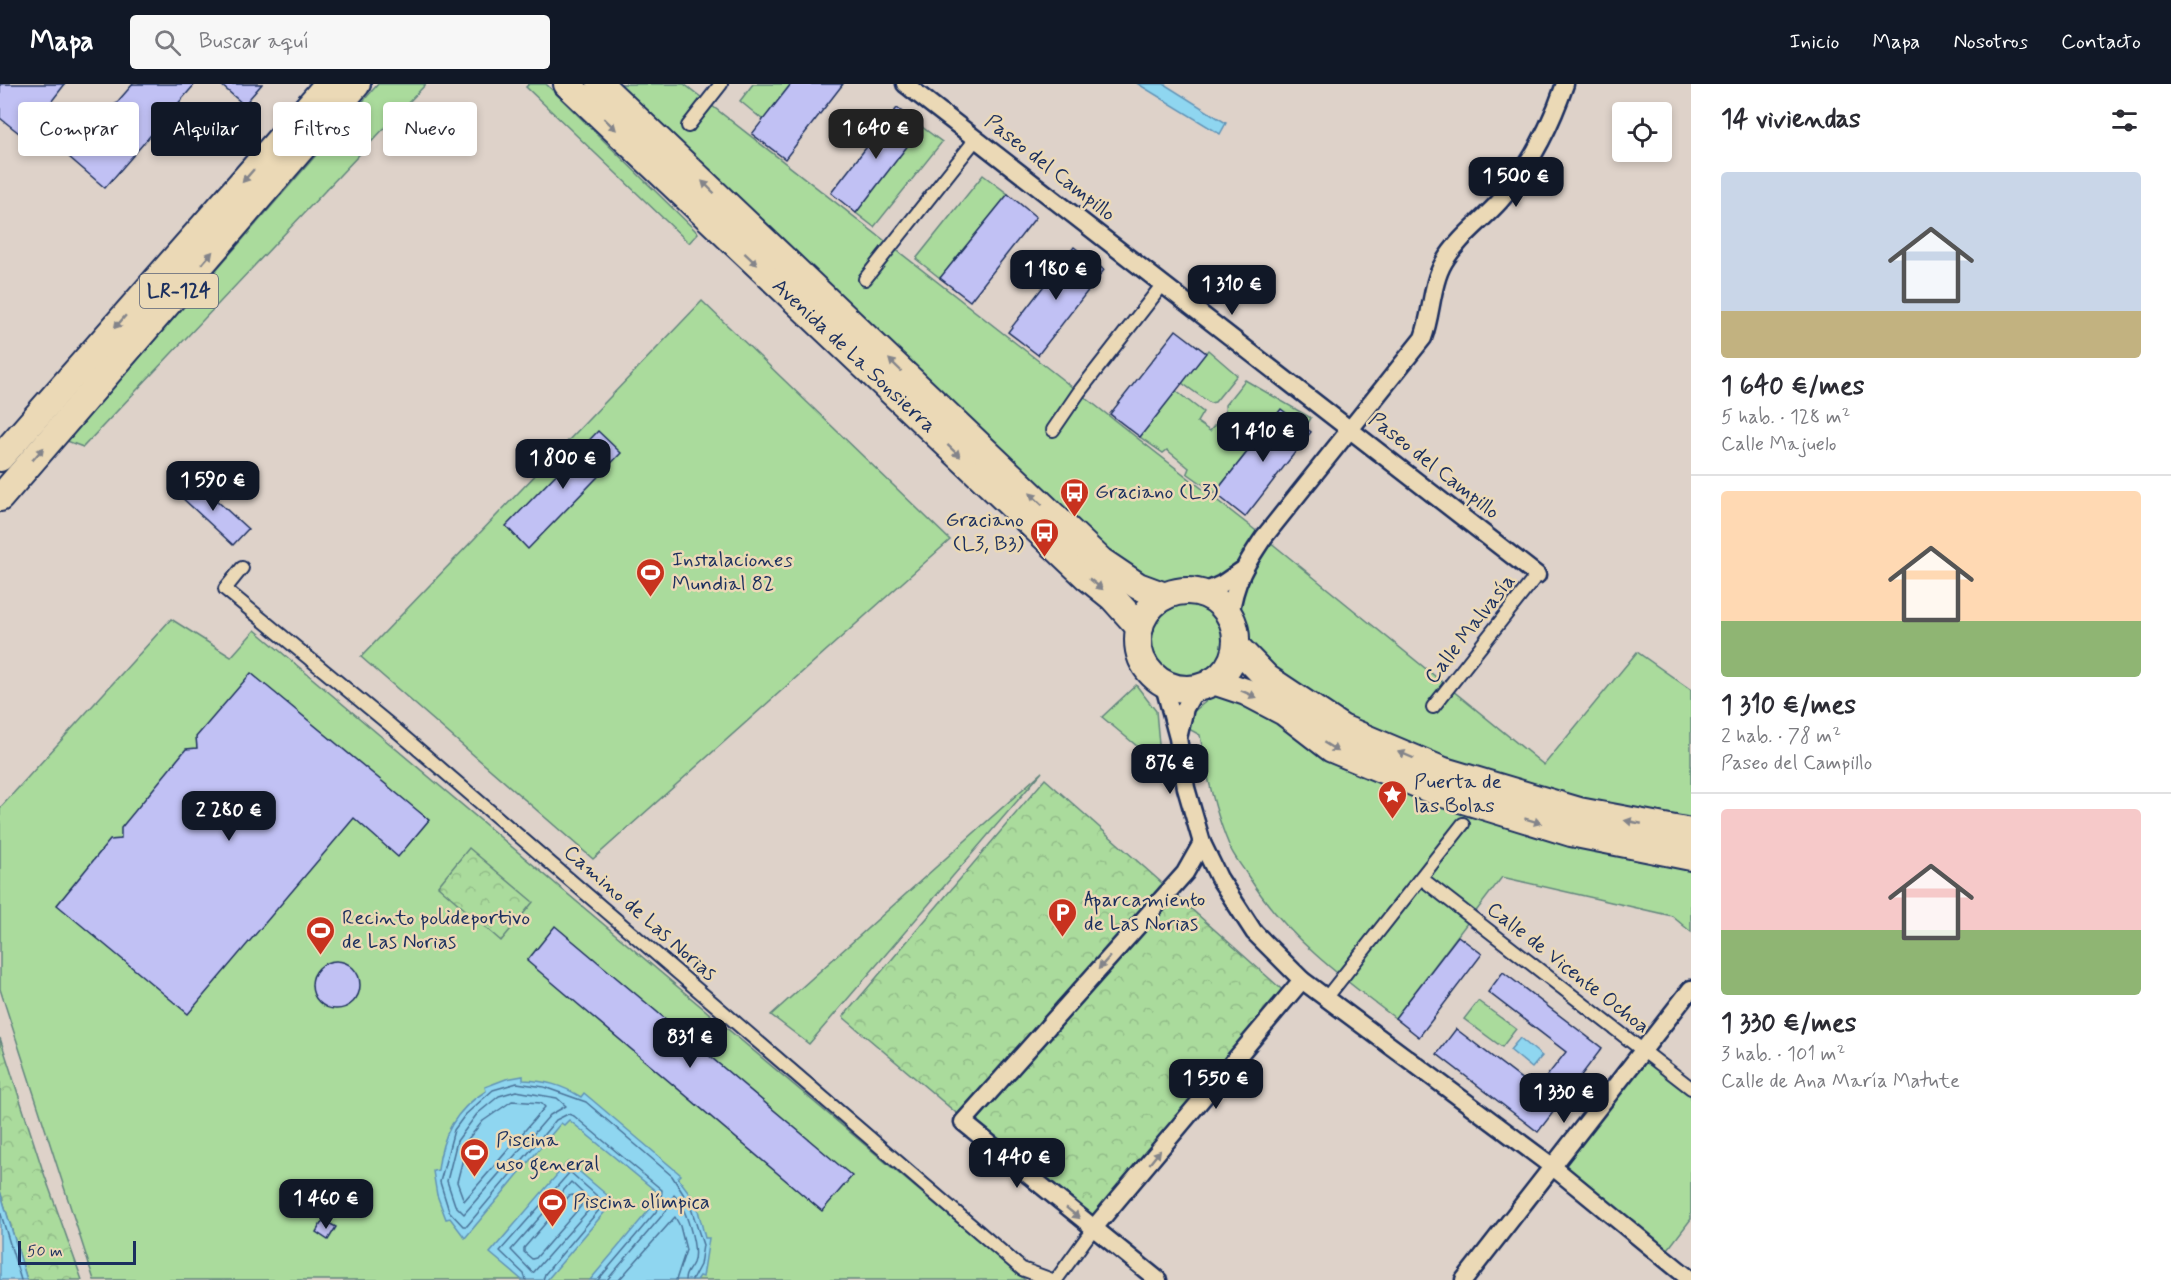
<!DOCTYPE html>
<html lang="es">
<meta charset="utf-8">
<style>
:root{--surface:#fff;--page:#f7f7f7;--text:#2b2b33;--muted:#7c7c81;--line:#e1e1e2;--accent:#111827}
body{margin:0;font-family:Mynerve,sans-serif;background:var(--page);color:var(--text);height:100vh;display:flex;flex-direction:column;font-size:22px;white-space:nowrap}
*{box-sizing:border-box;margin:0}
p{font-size:20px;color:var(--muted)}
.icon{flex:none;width:33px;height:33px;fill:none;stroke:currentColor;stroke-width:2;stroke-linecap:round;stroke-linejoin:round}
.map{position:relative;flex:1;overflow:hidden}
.side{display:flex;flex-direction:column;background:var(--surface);width:480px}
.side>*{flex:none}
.top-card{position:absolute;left:18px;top:18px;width:570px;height:54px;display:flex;gap:12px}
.tools{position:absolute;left:1612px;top:18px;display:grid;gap:12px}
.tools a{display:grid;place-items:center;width:60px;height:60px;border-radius:6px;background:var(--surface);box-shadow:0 3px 9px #0003;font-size:30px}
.scale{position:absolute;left:18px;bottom:15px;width:118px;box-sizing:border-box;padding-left:6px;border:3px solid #1b2f5e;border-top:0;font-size:16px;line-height:21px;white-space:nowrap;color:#1b2f5e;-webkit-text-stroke:4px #ebd9b6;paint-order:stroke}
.price{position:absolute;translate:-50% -51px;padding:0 14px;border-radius:12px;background:var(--accent);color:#fff;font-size:20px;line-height:39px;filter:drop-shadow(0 2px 3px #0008)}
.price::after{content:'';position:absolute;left:50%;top:36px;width:18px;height:14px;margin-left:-9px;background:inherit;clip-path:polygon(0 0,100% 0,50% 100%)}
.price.current{background:#222;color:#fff}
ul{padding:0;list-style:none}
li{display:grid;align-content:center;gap:12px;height:318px;padding:0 30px}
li+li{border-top:2px solid var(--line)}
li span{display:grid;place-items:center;height:186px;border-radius:6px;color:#555}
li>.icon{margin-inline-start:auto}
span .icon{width:108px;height:108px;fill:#fffc;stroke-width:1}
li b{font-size:26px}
h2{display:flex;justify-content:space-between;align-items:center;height:72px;padding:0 30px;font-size:26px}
.pill{padding:0 21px;border-radius:6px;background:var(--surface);box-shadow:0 3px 9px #0003;font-size:21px;line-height:54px}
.pill.current{background:var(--accent);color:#fff}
header{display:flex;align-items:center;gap:36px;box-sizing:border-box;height:84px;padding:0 30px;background:var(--accent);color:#fff}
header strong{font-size:28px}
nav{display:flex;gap:33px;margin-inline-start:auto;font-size:21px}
.search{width:420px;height:54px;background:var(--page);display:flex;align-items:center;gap:15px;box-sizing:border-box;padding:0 21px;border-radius:6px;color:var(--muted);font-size:22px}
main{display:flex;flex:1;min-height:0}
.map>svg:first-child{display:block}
</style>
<header>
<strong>Mapa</strong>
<div class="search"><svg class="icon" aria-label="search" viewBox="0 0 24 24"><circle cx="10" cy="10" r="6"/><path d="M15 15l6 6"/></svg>Buscar aquí</div>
<nav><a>Inicio</a><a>Mapa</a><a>Nosotros</a><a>Contacto</a></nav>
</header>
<main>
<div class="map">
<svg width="1691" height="1196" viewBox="0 0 1691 1196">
<defs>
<pattern id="forest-crowns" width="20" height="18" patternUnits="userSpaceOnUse" patternTransform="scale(1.5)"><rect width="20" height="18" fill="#aadb9c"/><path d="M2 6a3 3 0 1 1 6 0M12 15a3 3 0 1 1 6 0" fill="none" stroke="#92bc89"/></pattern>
</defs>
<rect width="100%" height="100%" fill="#ded2c9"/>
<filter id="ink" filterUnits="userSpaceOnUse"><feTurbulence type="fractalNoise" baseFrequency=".0167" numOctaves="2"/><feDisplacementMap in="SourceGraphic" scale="12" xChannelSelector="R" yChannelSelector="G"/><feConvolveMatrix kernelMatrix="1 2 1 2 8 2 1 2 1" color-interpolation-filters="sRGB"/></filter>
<g filter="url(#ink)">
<!-- green -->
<g fill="#aadb9c" stroke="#62857d" stroke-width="1.5">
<polygon points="378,0 426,0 83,363 67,357"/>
<polygon points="529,0 546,0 698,149 689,159 526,3"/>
<polygon points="600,0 684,0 1264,453 1544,681 1637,568 1691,606 1691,748 1342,644 1236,562 1230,532 1240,488 1202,509 1174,509 1138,502"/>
<polygon points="753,0 791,0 763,36 740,17"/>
<polygon points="922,43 942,58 874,143 856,129"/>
<polygon points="983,91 1008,110 940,194 916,175"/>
<polygon points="702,217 950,456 593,775 361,573"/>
<polygon points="1208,266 1237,291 1215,318 1210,319 1182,299"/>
<polygon points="1245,296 1311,334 1305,344 1258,354 1226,333 1225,321"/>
<polygon points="1176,307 1203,328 1197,338 1210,347 1218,337 1256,357 1215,409 1187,389 1189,384 1167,366 1163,369 1140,353"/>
<circle cx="1187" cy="557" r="36"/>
<polygon points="171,535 231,573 255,546 1025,1196 94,1196 0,905 0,724"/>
<polygon points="1136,601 1156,627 1161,682 1102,633"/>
<path d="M1214,611l21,4 456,158v75l-19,-16 -170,-39 -107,141c-56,-42 -109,-82 -147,-142 -6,-10 -15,-20 -19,-31 -15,-35 -23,-73 -29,-110l-13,-7 5,-15z"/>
<polygon points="1042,688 809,960 771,931"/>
<polygon points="1478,917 1516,945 1502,963 1464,935"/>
<polygon points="1643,967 1691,1004 1691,1135 1662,1173 1553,1083"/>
</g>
<!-- forest -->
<g fill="url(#forest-crowns)" stroke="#62857d" stroke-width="1.5">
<polygon points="1045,695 1288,911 1093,1145 843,933"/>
<polygon points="469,764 533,818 501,857 438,802"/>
<polygon points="0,954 42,1084 82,1196 27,1196 0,1107"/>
</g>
<!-- water -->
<g fill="#8fd6f0" stroke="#6193b6" stroke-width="1.5">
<polygon points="1138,0 1164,0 1226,39 1220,50"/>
<polygon points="1520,954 1542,972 1532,984 1510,966"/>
<path d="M523,992v4c23,1 39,5 58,17l3,-4 97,82 -3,3 18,24 9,36h4l-6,39 -3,-1 -3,4h-107l66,-78 -3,-2 5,-7 -89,-73 -5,5 -3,-2 -96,115 -15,-20 -4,1 -9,-24 -4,-24 5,-1c4,-35 17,-60 48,-79l-1,-4 21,-8z"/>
<polygon points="568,1078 614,1117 547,1196 522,1196 490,1169"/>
<polygon points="0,1107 27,1196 0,1196"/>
</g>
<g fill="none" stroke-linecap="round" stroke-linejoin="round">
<!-- shore -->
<g stroke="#497298" stroke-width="1.5">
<polygon points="516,1007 557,1014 566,1022 550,1031 464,1130 455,1121 447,1097 457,1057 477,1030 499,1012"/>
<polygon points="512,1017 541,1019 545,1023 464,1117 457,1098 468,1055 483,1037"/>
<polygon points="571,1098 594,1120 533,1189 511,1166"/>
<polygon points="573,1111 581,1118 581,1122 536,1174 532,1175 524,1168 524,1164 569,1112"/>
<polyline points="0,1127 21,1196"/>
<polyline points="526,1196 524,1190 500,1167 570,1088 605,1119 545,1190 543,1196"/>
<polyline points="598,1196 660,1123 662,1106 574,1032 568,1030 556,1036 467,1142 463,1142 449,1127 440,1098 454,1046 465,1031 493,1006 517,999 544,1003 586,1018 672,1092 690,1121 703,1161 700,1181 692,1196"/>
<path d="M607,1196l59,-69 8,-16c11,10 25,53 19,68 -3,7 -8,9 -8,17"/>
<polyline points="619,1196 675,1133 680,1142 686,1166 676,1196"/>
</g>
</g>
<!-- building -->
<g fill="#c1c1f4" stroke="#1b2f5e" stroke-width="1.5">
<polygon points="0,0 65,0 24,53 0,34"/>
<polygon points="133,0 195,0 105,104 69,73"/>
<polygon points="220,0 262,0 244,21"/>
<polygon points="791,0 843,0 785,75 752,50"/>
<polygon points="897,24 922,43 856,129 831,109"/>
<polygon points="1008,110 1036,133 970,217 940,194"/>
<polygon points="1074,163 1104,186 1038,271 1008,248"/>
<polygon points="1176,246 1206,269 1140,353 1110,330"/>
<polygon points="1281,325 1311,348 1245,433 1215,409"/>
<polygon points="598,347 621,369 528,465 506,442"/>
<polygon points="193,395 248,445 233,461 178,410"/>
<polygon points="251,589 429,736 398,773 354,734 188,930 57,821 110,756 121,755 121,744 186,665 197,664 196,653"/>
<polygon points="555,842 852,1092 822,1127 527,877"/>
<polygon points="1458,852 1482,870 1419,953 1395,934"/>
<circle cx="336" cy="901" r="24"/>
<polygon points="1503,888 1602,964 1538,1048 1437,970 1456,945 1536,1006 1566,968 1488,908"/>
<polygon points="323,1136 336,1143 328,1156 316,1148"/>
</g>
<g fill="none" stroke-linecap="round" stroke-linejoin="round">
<defs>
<g id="pedestrian">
<polyline points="688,42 721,0"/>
<polyline points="865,195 976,55"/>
<polyline points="1053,346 1079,308 1163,200"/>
<polyline points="242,484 225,505 390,641 1022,1185 1052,1196"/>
<polyline points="1433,623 1537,491"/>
<polyline points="1421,794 1691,1004"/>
<polyline points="1327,913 1463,740"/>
<polyline points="1056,1196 1093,1145"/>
</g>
<g id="minor">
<polyline points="905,0 1537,491"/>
<polyline points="1202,509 1222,500 1241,487"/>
<path d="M1230,532c5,-35 15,-51 34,-79l159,-199c9,-24 8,-54 21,-76 14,-24 38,-41 56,-61 29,-33 51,-76 65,-117"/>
<polyline points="1163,598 1178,654 1186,704 1202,759 1219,794 1254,848 1302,896 1553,1083 1691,1196"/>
<polyline points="1179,650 1185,624 1197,603"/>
<polyline points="1093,1145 1302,896"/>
<polyline points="1158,1196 963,1038 1185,789 1202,759"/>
<polyline points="1464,1196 1691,905"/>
</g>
<g id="primary">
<polyline points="567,0 1087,493 1113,514 1140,544"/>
<polyline points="600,0 1101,477 1138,502 1165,512"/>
<polyline points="0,374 328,0"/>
<polyline points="0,414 357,0"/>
<circle cx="1187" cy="556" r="49"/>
<polyline points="1236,562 1267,594 1342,644 1444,687 1579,727 1691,748"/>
<polyline points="1213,597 1246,608 1284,628 1332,665 1434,707 1571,749 1691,773"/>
</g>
</defs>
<!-- pedestrian casing -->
<use href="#pedestrian" stroke="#1b2f5e" stroke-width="16"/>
<!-- minor casing -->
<use href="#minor" stroke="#1b2f5e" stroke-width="21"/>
<!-- primary casing -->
<use href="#primary" stroke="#1b2f5e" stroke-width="30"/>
<!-- pedestrian -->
<use href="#pedestrian" stroke="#ebd9b6" stroke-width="12"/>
<!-- minor -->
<use href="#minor" stroke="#ebd9b6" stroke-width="16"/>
<!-- primary -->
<use href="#primary" stroke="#ebd9b6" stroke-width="26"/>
</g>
<!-- one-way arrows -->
<defs><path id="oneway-solid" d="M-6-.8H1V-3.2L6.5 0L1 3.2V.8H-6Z" transform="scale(1.5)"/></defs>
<g fill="#83848a">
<use href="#oneway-solid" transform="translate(610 40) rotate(44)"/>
<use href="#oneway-solid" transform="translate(248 92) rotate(131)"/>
<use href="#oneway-solid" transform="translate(708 103) rotate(-136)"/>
<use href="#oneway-solid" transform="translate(207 174) rotate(-49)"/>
<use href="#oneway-solid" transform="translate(751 175) rotate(43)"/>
<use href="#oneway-solid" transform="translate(120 238) rotate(131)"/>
<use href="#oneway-solid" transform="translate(895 281) rotate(-136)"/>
<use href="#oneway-solid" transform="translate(954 367) rotate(43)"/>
<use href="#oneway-solid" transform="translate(38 370) rotate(-49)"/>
<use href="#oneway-solid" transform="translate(1036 415) rotate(-136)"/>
<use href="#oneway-solid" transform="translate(1096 500) rotate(39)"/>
<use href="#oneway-solid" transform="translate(1249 610) rotate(24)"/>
<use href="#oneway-solid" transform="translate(1331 663) rotate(32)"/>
<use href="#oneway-solid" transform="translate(1406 671) rotate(-157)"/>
<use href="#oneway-solid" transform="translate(1533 737) rotate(17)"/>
<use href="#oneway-solid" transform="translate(1633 738) rotate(-169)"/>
<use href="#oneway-solid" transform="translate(1104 879) rotate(131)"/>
<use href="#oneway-solid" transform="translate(1155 1073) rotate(-51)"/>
<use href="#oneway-solid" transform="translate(1073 1129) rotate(39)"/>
</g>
</g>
<!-- icons -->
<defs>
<symbol id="bus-pin" viewBox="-11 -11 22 30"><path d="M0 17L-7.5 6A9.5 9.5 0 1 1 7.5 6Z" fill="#c8321e" stroke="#ebd9b6"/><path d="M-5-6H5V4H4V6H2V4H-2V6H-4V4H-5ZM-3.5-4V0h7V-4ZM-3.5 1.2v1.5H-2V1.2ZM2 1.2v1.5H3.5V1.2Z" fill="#fff"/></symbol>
<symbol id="stadium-pin" viewBox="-11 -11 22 30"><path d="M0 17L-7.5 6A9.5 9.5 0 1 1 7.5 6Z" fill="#c8321e" stroke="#ebd9b6"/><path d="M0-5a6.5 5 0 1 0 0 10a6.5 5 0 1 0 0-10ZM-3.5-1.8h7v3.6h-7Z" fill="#fff"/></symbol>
<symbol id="sight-pin" viewBox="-11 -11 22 30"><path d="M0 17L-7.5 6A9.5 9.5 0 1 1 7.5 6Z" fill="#c8321e" stroke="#ebd9b6"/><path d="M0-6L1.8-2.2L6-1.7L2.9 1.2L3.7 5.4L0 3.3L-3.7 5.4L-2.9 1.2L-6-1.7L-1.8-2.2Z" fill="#fff"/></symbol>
<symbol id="parking-pin" viewBox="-11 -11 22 30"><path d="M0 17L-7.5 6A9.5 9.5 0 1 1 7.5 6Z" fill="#c8321e" stroke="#ebd9b6"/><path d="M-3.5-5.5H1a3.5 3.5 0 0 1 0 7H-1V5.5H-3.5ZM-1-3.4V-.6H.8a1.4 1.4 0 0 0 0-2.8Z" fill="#fff"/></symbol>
</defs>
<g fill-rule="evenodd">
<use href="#bus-pin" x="1058" y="392" width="33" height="45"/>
<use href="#bus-pin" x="1028" y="432" width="33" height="45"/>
<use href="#stadium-pin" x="634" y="472" width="33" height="45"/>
<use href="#sight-pin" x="1376" y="694" width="33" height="45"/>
<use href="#parking-pin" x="1046" y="812" width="33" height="45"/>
<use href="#stadium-pin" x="304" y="830" width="33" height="45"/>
<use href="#stadium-pin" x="458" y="1052" width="33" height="45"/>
<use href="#stadium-pin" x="536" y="1102" width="33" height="45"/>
</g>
<g text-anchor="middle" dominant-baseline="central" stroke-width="5" stroke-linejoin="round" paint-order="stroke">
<!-- shield labels -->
<rect fill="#ebd9b6" stroke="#596278" stroke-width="1.5" x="140" y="190" width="78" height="34" rx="4.5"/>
<g font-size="20" font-weight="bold" fill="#1b2f5e">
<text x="179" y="207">LR-124</text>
</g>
<!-- street labels -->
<g font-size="21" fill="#1b2f5e" stroke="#ebd9b6">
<text transform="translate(1050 84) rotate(38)">Paseo del Campillo</text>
<text transform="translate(854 272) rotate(43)">Avenida de La Sonsierra</text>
<text transform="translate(1434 382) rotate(38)">Paseo del Campillo</text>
<text transform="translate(1470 545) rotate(-52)">Calle Malvasía</text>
<text transform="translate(640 829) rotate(41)">Camino de Las Norias</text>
<text transform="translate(1568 884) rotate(38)">Calle de Vicente Ochoa</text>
</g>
<!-- poi labels -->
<g font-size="21" fill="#1b2f5e" stroke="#ebd9b6" text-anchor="start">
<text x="1095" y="408">Graciano (L3)</text>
<text x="1024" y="436" text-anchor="end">Graciano<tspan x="1024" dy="24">(L3, B3)</tspan></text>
<text x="672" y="476">Instalaciones<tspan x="672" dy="24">Mundial 82</tspan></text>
<text x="1414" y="698">Puerta de<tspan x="1414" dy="24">las Bolas</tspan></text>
<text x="1084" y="816">Aparcamiento<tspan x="1084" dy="24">de Las Norias</tspan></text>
<text x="342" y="834">Recinto polideportivo<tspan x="342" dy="24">de Las Norias</tspan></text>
<text x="496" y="1056">Piscina<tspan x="496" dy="24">uso general</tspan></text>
<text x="573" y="1118">Piscina olímpica</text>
</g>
</g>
</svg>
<div class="tools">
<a><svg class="icon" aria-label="locate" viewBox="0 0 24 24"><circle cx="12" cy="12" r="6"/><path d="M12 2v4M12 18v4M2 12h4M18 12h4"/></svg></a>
</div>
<div class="scale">50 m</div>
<b class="price current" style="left:876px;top:76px">1 640 €</b>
<b class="price" style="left:1516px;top:124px">1 500 €</b>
<b class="price" style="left:1056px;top:217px">1 180 €</b>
<b class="price" style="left:1232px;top:232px">1 310 €</b>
<b class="price" style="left:1263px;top:379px">1 410 €</b>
<b class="price" style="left:563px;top:406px">1 800 €</b>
<b class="price" style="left:213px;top:428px">1 590 €</b>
<b class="price" style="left:1170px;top:711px">876 €</b>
<b class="price" style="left:229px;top:758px">2 280 €</b>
<b class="price" style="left:690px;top:985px">831 €</b>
<b class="price" style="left:1216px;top:1026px">1 550 €</b>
<b class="price" style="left:1564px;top:1040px">1 330 €</b>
<b class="price" style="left:1017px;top:1105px">1 440 €</b>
<b class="price" style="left:326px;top:1146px">1 460 €</b>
<div class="top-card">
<a class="pill">Comprar</a>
<a class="pill current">Alquilar</a>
<a class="pill">Filtros</a>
<a class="pill">Nuevo</a>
</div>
</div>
<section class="side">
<h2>14 viviendas<svg class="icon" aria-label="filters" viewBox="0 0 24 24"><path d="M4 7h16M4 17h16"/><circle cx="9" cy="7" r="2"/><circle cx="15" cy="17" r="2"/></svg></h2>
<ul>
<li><span style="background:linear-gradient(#c9d6e8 75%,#c2b280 0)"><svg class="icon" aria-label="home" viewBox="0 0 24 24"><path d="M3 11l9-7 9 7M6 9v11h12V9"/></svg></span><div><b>1 640 €/mes</b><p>5 hab. · 128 m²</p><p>Calle Majuelo</p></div></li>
<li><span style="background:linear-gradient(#ffd9b3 70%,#8fb573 0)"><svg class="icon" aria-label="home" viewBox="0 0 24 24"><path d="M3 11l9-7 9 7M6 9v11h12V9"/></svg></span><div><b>1 310 €/mes</b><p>2 hab. · 78 m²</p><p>Paseo del Campillo</p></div></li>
<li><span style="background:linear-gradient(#f6c9c9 65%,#8fb573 0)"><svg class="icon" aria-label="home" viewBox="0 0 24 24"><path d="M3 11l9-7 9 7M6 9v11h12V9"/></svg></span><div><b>1 330 €/mes</b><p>3 hab. · 101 m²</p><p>Calle de Ana María Matute</p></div></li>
</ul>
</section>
</main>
